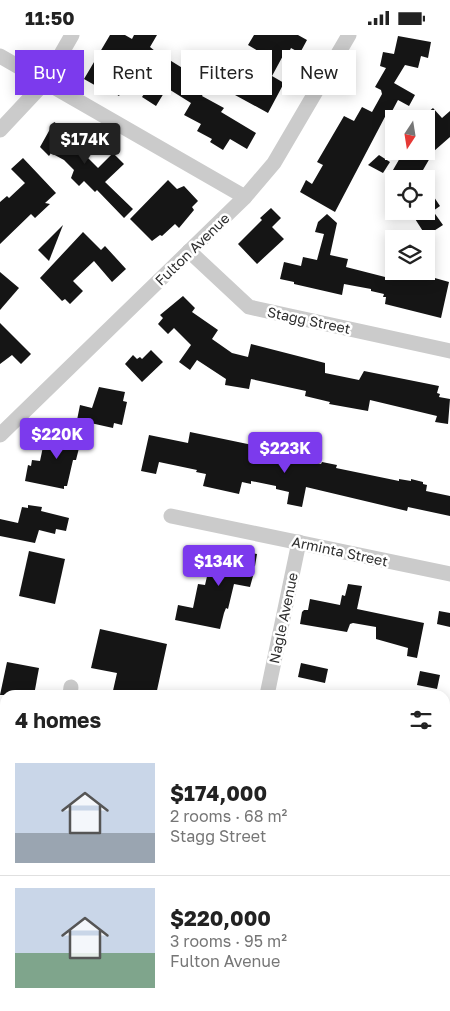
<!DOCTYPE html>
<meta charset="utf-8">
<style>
:root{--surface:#fff;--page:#f6f6f6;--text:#222;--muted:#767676;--line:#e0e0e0;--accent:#7c3aed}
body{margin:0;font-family:"Golos Text",sans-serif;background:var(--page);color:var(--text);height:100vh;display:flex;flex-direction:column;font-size:19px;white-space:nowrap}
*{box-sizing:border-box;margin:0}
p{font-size:16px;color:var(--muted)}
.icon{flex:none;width:28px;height:28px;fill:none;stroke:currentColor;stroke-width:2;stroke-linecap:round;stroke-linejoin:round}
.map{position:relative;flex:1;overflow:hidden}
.side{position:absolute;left:0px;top:655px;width:450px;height:321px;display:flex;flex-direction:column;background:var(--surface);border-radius:15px 15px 0 0;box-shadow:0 2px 12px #0003}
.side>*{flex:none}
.hud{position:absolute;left:15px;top:15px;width:420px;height:45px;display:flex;gap:10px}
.needle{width:32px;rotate:192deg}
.buttons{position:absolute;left:385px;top:75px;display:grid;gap:10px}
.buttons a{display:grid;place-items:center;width:50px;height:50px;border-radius:0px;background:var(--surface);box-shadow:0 2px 12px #0003;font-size:25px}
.price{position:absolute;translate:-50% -42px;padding:0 11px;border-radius:5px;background:var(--accent);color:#fff;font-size:16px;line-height:32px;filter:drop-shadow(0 1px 2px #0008)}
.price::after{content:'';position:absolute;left:50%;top:30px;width:15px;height:11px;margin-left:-8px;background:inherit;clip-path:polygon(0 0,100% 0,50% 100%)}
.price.selected{background:#222;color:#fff}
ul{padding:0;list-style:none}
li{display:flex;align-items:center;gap:15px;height:125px;padding:0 15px}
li+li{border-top:1px solid var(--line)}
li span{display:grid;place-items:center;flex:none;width:140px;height:100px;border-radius:0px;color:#555}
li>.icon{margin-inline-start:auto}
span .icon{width:60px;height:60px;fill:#fffc;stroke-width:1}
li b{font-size:21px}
h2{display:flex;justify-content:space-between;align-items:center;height:60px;padding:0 15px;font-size:21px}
.chip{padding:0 18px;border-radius:0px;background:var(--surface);box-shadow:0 2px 12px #0003;font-size:18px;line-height:45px}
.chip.selected{background:var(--accent);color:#fff}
.status{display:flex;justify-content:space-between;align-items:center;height:35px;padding:0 25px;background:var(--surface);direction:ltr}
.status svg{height:14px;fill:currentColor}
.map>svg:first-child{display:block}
</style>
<div class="status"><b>11:50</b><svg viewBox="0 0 49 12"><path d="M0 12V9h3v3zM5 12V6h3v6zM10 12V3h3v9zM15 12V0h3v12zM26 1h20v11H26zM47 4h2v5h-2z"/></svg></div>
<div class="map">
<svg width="450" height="976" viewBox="0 0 450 976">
<rect width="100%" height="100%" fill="#fff"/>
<!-- building -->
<g fill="#151515">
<polygon points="110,0 125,0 132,4 134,0 157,0 150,12 155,16 197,42 204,30 216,37 202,61 224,73 221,77 256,98 247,114 230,104 223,115 210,107 212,104 197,96 201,89 184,80 191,68 167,53 156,71 142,62 159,36 140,24 119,61 106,53 105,56 84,44"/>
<polygon points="254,0 298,0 307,5 300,18 291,13 288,19 285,17 272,41 284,48 268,78 235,60 239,51 235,49 240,39 245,41 258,16 248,10"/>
<polygon points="398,1 431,7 428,23 421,21 418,33 405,30 394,48 415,60 409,71 398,65 390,80 387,78 335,177 300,157 306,145 312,149 323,130 317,127 344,81 354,86 362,72 372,77 382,59 381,55 375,52 386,33 380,31 383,17 394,19"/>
<polygon points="433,73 442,83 450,76 450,102 434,116 423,135 425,136 421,144 408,144 393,135 404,116 426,116 426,79"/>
<polygon points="54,87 83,104 78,113 98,133 113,118 124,129 105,147 133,174 124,183 97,155 95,157 84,146 79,151 71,143 74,135 64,125 51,118 49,121 40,112"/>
<polygon points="379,120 390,127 383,138 368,130"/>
<polygon points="23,123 56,158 45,168 50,169 35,183 31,179 0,209 0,167 7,161 9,163 25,148 11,134"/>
<polygon points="168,145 177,154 184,151 198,166 192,172 194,175 179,193 175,189 162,201 160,200 152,206 130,184"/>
<polygon points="426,150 440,171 433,176 443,190 426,201 410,176 426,176"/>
<polygon points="271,173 281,183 272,192 284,204 257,229 238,209 262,185 260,183"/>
<polygon points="327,179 337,188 330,220 348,224 346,232 389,243 391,236 410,236 449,247 441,283 385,269 386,262 383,262 384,259 371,256 371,254 344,249 342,260 294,249 294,247 280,244 284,227 301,231 303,222 317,225 324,199 315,197 318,187"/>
<polygon points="63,190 49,226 38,215"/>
<polygon points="83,197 101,215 105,211 126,234 112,247 94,226 73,246 83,256 70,269 65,264 62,266 40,243"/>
<polygon points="0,237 19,253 0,275"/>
<polygon points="183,261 195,273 192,277 218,295 212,304 232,318 248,322 251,309 325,328 325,338 359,345 364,336 439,351 437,358 440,359 439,362 450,364 448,389 435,387 437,381 370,365 368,376 329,369 330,367 305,361 306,356 251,344 249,354 225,350 226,344 197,325 190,335 179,327 191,310 174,293 168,299 158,289 163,283 160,280"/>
<polygon points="0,288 31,319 21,329 12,320 0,329"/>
<polygon points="151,315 163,327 142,347 125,329 133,320 137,324 140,322 142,324"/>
<polygon points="99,352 125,357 123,366 127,367 122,390 114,388 113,393 77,385 80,370 92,373"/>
<polygon points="64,389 84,393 76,425 73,425 67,451 64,451 64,454 25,446 28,430 31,431 32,425 40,426 44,407 59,410"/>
<polygon points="190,397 271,414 269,419 321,429 322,427 337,430 336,433 399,446 399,444 411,446 411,444 423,447 423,449 427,450 426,456 450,461 450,481 408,472 407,476 306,452 302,472 287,469 289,457 276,454 276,451 251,446 251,449 242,447 239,459 203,451 206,439 196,437 197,435 159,427 156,439 141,436 149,400 188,408"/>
<polygon points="28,470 42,472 41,476 69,483 66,496 56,494 55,499 39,495 35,508 0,501 0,484 18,488 22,472 28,473"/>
<polygon points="213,510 257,519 255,531 249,534 253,541 250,552 234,549 228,574 226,573 224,578 220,594 175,585 178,570 193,573 198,549 205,550 209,533 207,527 210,524"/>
<polygon points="29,516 65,524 55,569 19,561"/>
<polygon points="348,549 362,551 357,574 424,588 417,623 407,621 408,613 376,604 376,592 353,588 350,589 347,597 300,589 302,577 304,575 308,575 310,564 340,570 342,560 345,561"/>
<polygon points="439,576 450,578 450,592 437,589"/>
<polygon points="100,594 167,609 156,660 112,660 117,638 91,633"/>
<polygon points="7,627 39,633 34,660 0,660"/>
<polygon points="301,628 328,634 325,648 298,642"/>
<polygon points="420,636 440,640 437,654 417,650"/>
</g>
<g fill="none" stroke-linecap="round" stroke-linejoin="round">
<!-- lane -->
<polyline stroke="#cbcbcb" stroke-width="8" points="211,971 233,976"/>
<!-- street -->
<g stroke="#cbcbcb" stroke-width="15">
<polyline points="0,21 245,162"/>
<polyline points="0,95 45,47 72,0"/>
<polyline points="189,216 249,272 450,316"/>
<polyline points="0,400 245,162 274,128 349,0"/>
<polyline points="171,481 450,539"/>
<polyline points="70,660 71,652"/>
<polyline points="267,660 299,507"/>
<polyline points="445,759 450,760"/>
<polyline points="445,827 450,816"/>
<polyline points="5,976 5,971"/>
<polyline points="199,976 200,971"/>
</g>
</g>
<g text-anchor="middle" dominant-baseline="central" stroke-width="5" stroke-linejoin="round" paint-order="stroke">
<!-- street labels -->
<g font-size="14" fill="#2e2e2e" stroke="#fff">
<text transform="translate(192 214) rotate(-44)">Fulton Avenue</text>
<text transform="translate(309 285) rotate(12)">Stagg Street</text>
<text transform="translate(340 516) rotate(12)">Arminta Street</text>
<text transform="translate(283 583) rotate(-78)">Nagle Avenue</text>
</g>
</g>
</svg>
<div class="buttons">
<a><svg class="needle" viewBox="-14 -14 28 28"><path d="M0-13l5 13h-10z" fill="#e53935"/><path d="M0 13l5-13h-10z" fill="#767676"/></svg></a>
<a><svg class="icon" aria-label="locate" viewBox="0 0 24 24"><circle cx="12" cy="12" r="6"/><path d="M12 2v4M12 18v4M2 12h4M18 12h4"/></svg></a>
<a><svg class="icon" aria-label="layers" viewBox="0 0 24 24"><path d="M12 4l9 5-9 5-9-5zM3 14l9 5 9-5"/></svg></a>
</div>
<b class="price selected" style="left:85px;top:130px">$174K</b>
<b class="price" style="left:57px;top:425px">$220K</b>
<b class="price" style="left:285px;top:439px">$223K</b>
<b class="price" style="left:219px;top:552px">$134K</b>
<div class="hud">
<a class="chip selected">Buy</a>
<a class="chip">Rent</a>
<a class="chip">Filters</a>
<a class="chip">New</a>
</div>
<section class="side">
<h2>4 homes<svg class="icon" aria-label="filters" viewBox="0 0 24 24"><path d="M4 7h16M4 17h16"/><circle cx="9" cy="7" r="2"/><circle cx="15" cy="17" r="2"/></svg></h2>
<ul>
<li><span style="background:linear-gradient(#c9d6e8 70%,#9aa5b1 0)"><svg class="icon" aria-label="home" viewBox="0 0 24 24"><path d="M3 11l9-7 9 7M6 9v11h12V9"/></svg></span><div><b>$174,000</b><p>2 rooms · 68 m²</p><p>Stagg Street</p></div></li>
<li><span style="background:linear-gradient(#c9d6e8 65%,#7fa58c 0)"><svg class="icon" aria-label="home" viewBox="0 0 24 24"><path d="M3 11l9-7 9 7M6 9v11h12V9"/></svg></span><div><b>$220,000</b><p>3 rooms · 95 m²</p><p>Fulton Avenue</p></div></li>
</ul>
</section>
</div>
